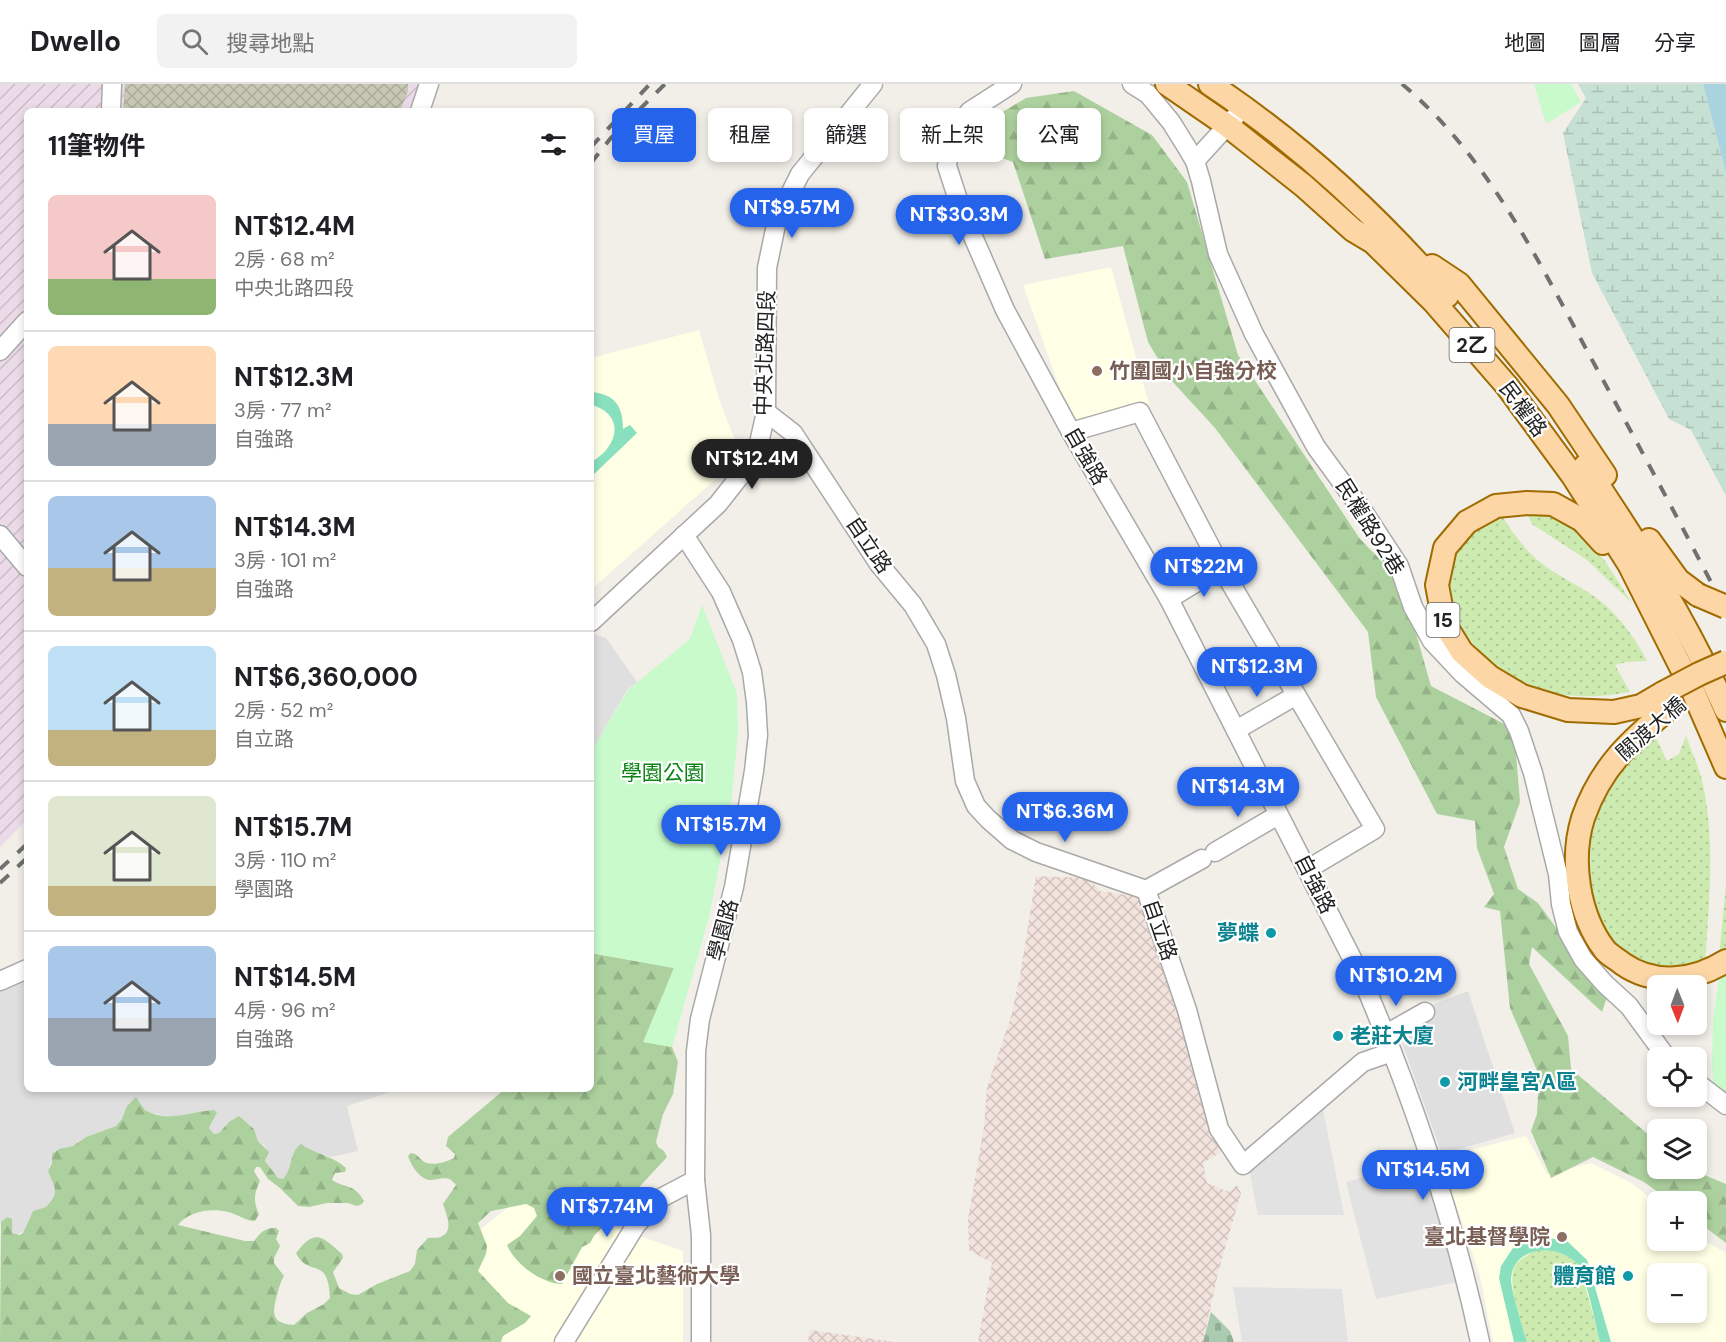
<!DOCTYPE html>
<html lang="zh-TW">
<meta charset="utf-8">
<style>
:root{--surface:#fff;--page:#f2f2f2;--text:#202124;--muted:#757577;--line:#e0e0e0;--accent:#2563eb}
body{margin:0;font-family:"DM Sans","Noto Sans TC",sans-serif;background:var(--page);color:var(--text);height:100vh;display:flex;flex-direction:column;font-size:22px;white-space:nowrap}
*{box-sizing:border-box;margin:0}
p{font-size:20px;color:var(--muted)}
.icon{flex:none;width:33px;height:33px;fill:none;stroke:currentColor;stroke-width:2;stroke-linecap:round;stroke-linejoin:round}
.map{position:relative;flex:1;overflow:hidden}
.drawer{position:absolute;left:24px;top:24px;width:570px;height:984px;display:flex;flex-direction:column;background:var(--surface);border-radius:9px;box-shadow:0 3px 9px #0003}
.drawer>*{flex:none}
.guide{position:absolute;left:612px;top:24px;width:570px;height:54px;display:flex;gap:12px}
.needle{width:39px;rotate:179deg}
.controls{position:absolute;left:1647px;top:891px;display:grid;gap:12px}
.controls a{display:grid;place-items:center;width:60px;height:60px;border-radius:9px;background:var(--surface);box-shadow:0 3px 9px #0003;font-size:30px}
.price{position:absolute;translate:-50% -51px;padding:0 14px;border-radius:21px;background:var(--accent);color:#fff;font-size:20px;line-height:39px;filter:drop-shadow(0 2px 3px #0008)}
.price::after{content:'';position:absolute;left:50%;top:36px;width:18px;height:14px;margin-left:-9px;background:inherit;clip-path:polygon(0 0,100% 0,50% 100%)}
.price.on{background:#222;color:#fff}
ul{padding:0;list-style:none}
li{display:flex;align-items:center;gap:18px;height:150px;padding:0 24px}
li+li{border-top:2px solid var(--line)}
li span{display:grid;place-items:center;flex:none;width:168px;height:120px;border-radius:9px;color:#555}
li>.icon{margin-inline-start:auto}
span .icon{width:72px;height:72px;fill:#fffc;stroke-width:1}
li b{font-size:26px}
h2{display:flex;justify-content:space-between;align-items:center;height:72px;padding:0 24px;font-size:26px}
.pill{padding:0 21px;border-radius:9px;background:var(--surface);box-shadow:0 3px 9px #0003;font-size:21px;line-height:54px}
.pill.on{background:var(--accent);color:#fff}
header{display:flex;align-items:center;gap:36px;box-sizing:border-box;height:84px;padding:0 30px;background:var(--surface);border-bottom:2px solid var(--line)}
header strong{font-size:28px}
nav{display:flex;gap:33px;margin-inline-start:auto;font-size:21px}
.search{width:420px;height:54px;background:var(--page);display:flex;align-items:center;gap:15px;box-sizing:border-box;padding:0 21px;border-radius:9px;color:var(--muted);font-size:22px}
.map>svg:first-child{display:block}
</style>
<header>
<strong>Dwello</strong>
<div class="search"><svg class="icon" aria-label="search" viewBox="0 0 24 24"><circle cx="10" cy="10" r="6"/><path d="M15 15l6 6"/></svg>搜尋地點</div>
<nav><a>地圖</a><a>圖層</a><a>分享</a></nav>
</header>
<div class="map">
<svg width="1726" height="1258" viewBox="0 0 1726 1258">
<defs>
<pattern id="industrial-furrows" width="10" height="10" patternUnits="userSpaceOnUse" patternTransform="scale(1.5)"><rect width="10" height="10" fill="#ebdbe8"/><path d="M-1 1l2-2M0 10L10 0M9 11l2-2" fill="none" stroke="#c9bcc7"/></pattern>
<pattern id="military-cross-hatch" width="8" height="8" patternUnits="userSpaceOnUse" patternTransform="scale(1.5)"><rect width="8" height="8" fill="#f3e3dd"/><path d="M0 0l8 8M0 8l8-8" fill="none" stroke="#d0c2bd"/></pattern>
<pattern id="construction-cross-hatch" width="8" height="8" patternUnits="userSpaceOnUse" patternTransform="scale(1.5)"><rect width="8" height="8" fill="#c7c7b4"/><path d="M0 0l8 8M0 8l8-8" fill="none" stroke="#abab9a"/></pattern>
<pattern id="grass-dots" width="8" height="8" patternUnits="userSpaceOnUse" patternTransform="scale(1.5)"><rect width="8" height="8" fill="#cdebb0"/><path d="M2 2h.1M6 6h.1" fill="none" stroke="#b0c997" stroke-width="1.8" stroke-linecap="round"/></pattern>
<pattern id="forest-firs" width="22" height="20" patternUnits="userSpaceOnUse" patternTransform="scale(1.5)"><rect width="22" height="20" fill="#add19e"/><path d="M5 1l3.5 6h-7zM16 11l3.5 6h-7z" fill="#95b388"/></pattern>
<pattern id="wetland-marsh" width="20" height="14" patternUnits="userSpaceOnUse" patternTransform="scale(1.5)"><rect width="20" height="14" fill="#c6e0d4"/><path d="M1 5h8M5 5V1M11 12h8M15 12V8" fill="none" stroke="#aac0b6"/></pattern>
<pattern id="cemetery-stones" width="16" height="16" patternUnits="userSpaceOnUse" patternTransform="scale(1.5)"><rect width="16" height="16" fill="#aacbaf"/><path d="M2 7V4a2 2 0 0 1 4 0v3zM10 15v-3a2 2 0 0 1 4 0v3z" fill="#92ae96"/></pattern>
</defs>
<rect width="100%" height="100%" fill="#f2efe9"/>
<!-- residential -->
<g fill="#e0dfdf">
<polygon points="591,549 606,554 637,598 627,606 591,668"/>
<polygon points="27,892 27,1005 393,1005 390,1008 347,1022 358,1067 331,1073 311,1067 301,1060 295,1067 288,1089 283,1096 278,1094 267,1080 265,1076 267,1073 265,1062 258,1057 254,1045 247,1039 234,1034 219,1049 214,1050 209,1044 213,1036 206,1027 184,1032 166,1032 148,1028 142,1023 139,1016 130,1018 122,1035 116,1042 86,1053 73,1062 68,1063 53,1075 49,1082 56,1106 50,1120 43,1126 33,1127 23,1148 16,1151 12,1149 12,1135 1,1138 0,1140 0,903"/>
<polygon points="1468,907 1515,1049 1442,1070 1394,936"/>
</g>
<!-- industrial -->
<polygon fill="url(#industrial-furrows)" points="0,0 420,0 412,27 27,27 27,736 0,763"/>
<!-- education -->
<g fill="#ffffe5" fill-rule="evenodd">
<polygon points="1111,183 1149,320 1071,336 1023,201"/>
<polygon points="699,246 719,315 737,362 727,385 591,506 591,274"/>
<path d="M1526,1052l21,38 44,-11 40,20 26,20 1,37h38l1,-6 13,10 16,9v89h-233l-13,-66 -40,-118zM1658,1190h38v38h-38z"/>
<polygon points="549,1090 605,1131 617,1144 683,1167 683,1258 334,1258 459,1163"/>
</g>
<!-- military -->
<g fill="url(#military-cross-hatch)">
<polygon points="1036,792 1088,794 1100,807 1140,813 1147,819 1221,1068 1203,1079 1207,1099 1229,1108 1237,1101 1241,1109 1219,1185 1203,1258 978,1258 992,1179 969,1166 968,1135 984,1043 987,1003 1011,933 1020,892"/>
<polygon points="810,1246 895,1258 808,1258"/>
</g>
<!-- construction -->
<polygon fill="url(#construction-cross-hatch)" points="125,0 408,0 408,7 400,27 123,27"/>
<!-- grass -->
<g fill="url(#grass-dots)">
<path d="M1526,428c57,2 78,48 106,91l-45,-43 -55,-36z"/>
<path d="M1501,431c11,16 23,34 39,47 17,14 37,22 55,35 22,16 40,40 52,64l-20,1 -12,3 15,27c-33,6 -63,7 -95,-5 -46,-18 -98,-66 -83,-121 3,-10 7,-21 14,-28 9,-10 23,-16 35,-23z"/>
<path d="M1655,652l12,25 12,-7 7,-18c5,14 12,29 16,44 14,60 7,123 3,184 -42,15 -87,-4 -110,-42 -6,-10 -5,-29 -7,-40 -1,-10 -5,-22 -4,-32 1,-7 5,-15 7,-22 12,-37 33,-67 64,-92z"/>
<polygon points="1726,800 1726,867 1719,873"/>
<path d="M1536,1166l24,2 12,7 9,9 19,74h-73c-5,-18 -20,-58 -13,-74 4,-9 14,-13 22,-18z"/>
</g>
<!-- forest -->
<g fill="url(#forest-firs)">
<polygon points="1074,7 1152,51 1187,98 1238,271 1360,455 1401,497 1431,602 1514,645 1520,718 1504,763 1518,805 1538,819 1607,913 1602,928 1532,863 1529,880 1568,952 1571,985 1657,1058 1658,1084 1690,1085 1726,1100 1726,1159 1697,1137 1696,1118 1670,1117 1644,1098 1593,1073 1551,1094 1531,1047 1537,1030 1539,991 1510,924 1500,827 1484,823 1494,810 1477,764 1475,737 1437,730 1376,613 1368,548 1215,344 1170,295 1148,258 1123,162 1045,175 1013,78 969,62 984,39 1026,14"/>
<path d="M591,869l83,15 -30,74 28,5 6,15 -5,32 -10,20 -7,28 2,5 6,4 3,6 -73,79 -4,7 -8,4 -20,37c-20,0 -47,-20 -55,-39l13,-9 17,-20 -3,-8 -8,-4 -35,7 -13,12 9,23 -1,8 -8,17 30,32 23,13 -6,7 -22,13 -2,6h-501l1,-120 6,-5 5,2v14l8,2 3,-2 10,-22 13,-4c15,-16 8,-20 2,-36l4,-8v-9l7,-5 14,-3 13,-9 30,-11 6,-7 5,-13 9,-9 9,13c23,13 44,2 68,0l4,2 -8,16 5,6 5,-1 11,-12 9,-5 15,13 4,12 11,11 -4,9 13,17 5,1c10,-10 6,-27 18,-35 14,10 32,12 45,24l-1,4 -10,1 -3,7c14,9 22,3 32,21l-2,3 -5,2 -9,-3h-21l-18,4 -11,-1 -18,-18 -12,-9 -8,-12h-4l-2,4 6,10c-6,12 -7,21 -1,33l-4,7c-9,0 -18,-7 -27,-9 -17,-4 -39,-1 -50,13l67,16h9c6,-8 11,-14 22,-13l3,3 -3,8 4,7 -6,12v5l10,13c-4,7 -5,12 -7,19 -5,19 -6,28 17,30l13,-12 17,-9 6,-6c-2,-44 -21,-19 -34,-45 19,-25 26,-17 46,1l1,4 -10,14 6,16 11,6 8,1 19,-11 33,-13 5,-7 2,-14 11,-12c5,-1 10,1 14,-2 12,-5 4,-23 1,-32l13,-19c-8,-11 -15,-5 -26,-5 -11,-1 -19,-15 -22,-24l3,-3c7,1 7,4 12,8 7,6 24,1 31,-3l1,-4 -9,-8 2,-9 57,-48h86z"/>
</g>
<!-- wetland -->
<polygon fill="url(#wetland-marsh)" points="1578,0 1703,0 1726,89 1726,412 1691,346 1669,335 1592,189 1563,49 1586,14"/>
<!-- cemetery -->
<polygon fill="url(#cemetery-stones)" points="1211,1228 1230,1247 1234,1258 1203,1258"/>
<!-- park -->
<g fill="#c8facc">
<polygon points="1534,0 1571,0 1581,18 1546,40"/>
<polygon points="702,521 737,610 738,648 731,721 709,833 672,963 643,958 674,884 591,869 591,668 628,606 690,555"/>
<polygon points="1726,890 1726,1016 1714,1002 1712,982 1713,934 1719,895"/>
</g>
<!-- pitch -->
<g fill="#88e0be">
<path d="M591,308c24,2 32,14 32,37l7,-4 7,8 -46,44v-14c6,-5 14,-10 18,-17 13,-19 2,-37 -18,-41z"/>
<path d="M1542,1153l25,4 20,19 24,82h-11c-4,-15 -14,-66 -21,-76 -17,-23 -66,-22 -68,13 0,12 12,49 16,63h-13l-15,-64 2,-12 12,-18 18,-9z"/>
</g>
<!-- parking -->
<g fill="#e2e2e2">
<polygon points="1323,1026 1344,1131 1258,1131 1249,1085"/>
<polygon points="1420,1077 1462,1197 1376,1215 1346,1098"/>
<polygon points="1233,1203 1342,1205 1348,1258 1242,1258"/>
</g>
<!-- water -->
<polygon fill="#aad3df" points="1703,0 1726,0 1726,89"/>
<g fill="none" stroke-linecap="round" stroke-linejoin="round">
<defs>
<g id="minor">
<path d="M1012,0l-42,27 -19,23 -4,32 14,43 44,101 66,122 98,167 191,375c51,118 93,242 120,368"/>
<polyline points="1132,0 1148,10 1171,38 1186,62 1195,77 1201,97 1218,170 1254,250 1316,363 1365,430 1399,482 1413,523 1432,557 1463,590 1511,631 1519,647 1533,689 1558,790 1561,820 1568,848 1583,875 1605,900 1629,922 1667,974"/>
<polyline points="111,27 112,0"/>
<polyline points="420,27 429,0"/>
<polyline points="1195,77 1235,33"/>
<polyline points="0,267 27,237"/>
<polyline points="766,328 793,349 879,480 913,521 936,560 946,591 956,634 965,697 976,722 988,735 1012,756 1036,768 1146,806 1187,926 1219,1045 1243,1081 1363,978 1392,968"/>
<polyline points="1071,348 1140,328 1221,483 1375,745 1308,785"/>
<polyline points="0,451 27,483"/>
<polyline points="684,451 721,508 742,556 752,588 756,618 758,651 754,687 734,803 700,935 696,967 695,1096 701,1151 701,1258"/>
<polyline points="1169,515 1221,483"/>
<polyline points="591,538 718,420 740,392 759,359 766,328 767,184 777,136 800,90 873,0"/>
<polyline points="1236,646 1295,612"/>
<polyline points="1215,768 1278,731"/>
<polyline points="1146,806 1202,775"/>
<polyline points="0,897 27,885"/>
<polyline points="1386,950 1425,928"/>
<polyline points="1696,998 1726,1021"/>
<polyline points="564,1258 636,1141 659,1115 695,1096"/>
</g>
<g id="major">
<polyline points="1167,0 1228,42 1304,102 1353,146 1373,158 1434,218 1507,302 1573,392 1629,480 1692,605 1726,683"/>
<path d="M1210,0c89,59 167,131 237,212"/>
<polyline points="1432,182 1459,200 1558,321 1605,391"/>
<path d="M1585,382c53,78 103,158 141,244"/>
<polyline points="1649,456 1678,496 1698,511"/>
<polyline points="1603,459 1582,436 1553,420 1527,419 1496,422 1467,438 1445,464 1437,501 1444,539 1462,568 1490,593 1522,612 1568,626 1614,628 1641,622 1663,609"/>
<path d="M1673,621c-41,34 -72,61 -90,113 -13,42 -5,97 22,132 4,5 12,9 18,14 32,22 71,17 103,-3"/>
</g>
</defs>
<!-- minor casing -->
<use href="#minor" stroke="#a9a9a9" stroke-width="21"/>
<!-- major casing -->
<use href="#major" stroke="#a06b00" stroke-width="26"/>
<!-- minor -->
<use href="#minor" stroke="#fff" stroke-width="18"/>
<!-- major -->
<use href="#major" stroke="#fcd6a4" stroke-width="22"/>
<!-- rail -->
<g stroke="#707070" stroke-width="4" stroke-dasharray="12 12" stroke-linecap="butt">
<path d="M1402,0c85,71 137,178 189,274 46,84 91,168 135,253"/>
<polyline points="591,63 650,0"/>
<polyline points="591,79 610,55 665,0"/>
<polyline points="0,785 27,760"/>
<polyline points="0,799 27,774"/>
</g>
<defs>
<g id="major-bridge">
<polyline points="1698,511 1726,523"/>
<polyline points="1663,609 1699,590 1726,578"/>
</g>
</defs>
<!-- major-bridge casing -->
<use href="#major-bridge" stroke="#a06b00" stroke-width="26" stroke-linecap="butt"/>
<!-- major-bridge -->
<use href="#major-bridge" stroke="#fcd6a4" stroke-width="22"/>
</g>
<!-- markers -->
<g fill="#8d6e63" stroke="#fff" stroke-width="2">
<circle cx="1097" cy="287" r="6"/>
<circle cx="1562" cy="1153" r="6"/>
<circle cx="560" cy="1192" r="6"/>
</g>
<g fill="#0f9aa8" stroke="#fff" stroke-width="2">
<circle cx="1271" cy="849" r="6"/>
<circle cx="1338" cy="952" r="6"/>
<circle cx="1445" cy="998" r="6"/>
<circle cx="1628" cy="1192" r="6"/>
</g>
<g text-anchor="middle" dominant-baseline="central" stroke-width="4.5" stroke-linejoin="round" paint-order="stroke">
<!-- shield labels -->
<g fill="#fff" stroke="#646464" stroke-width="1.5">
<rect x="1449.5" y="244" width="45" height="34" rx="4.5"/>
<rect x="1426.5" y="519" width="33" height="34" rx="4.5"/>
</g>
<g font-size="20" font-weight="bold" fill="#222">
<text x="1472" y="261">2乙</text>
<text x="1443" y="536">15</text>
</g>
<!-- street labels -->
<g font-size="21" fill="#222" stroke="#fff">
<text transform="translate(765 269) rotate(-88)">中央北路四段</text>
<text transform="translate(1523 325) rotate(53)">民權路</text>
<text transform="translate(1086 372) rotate(60)">自強路</text>
<text transform="translate(1370 443) rotate(58)">民權路92巷</text>
<text transform="translate(869 461) rotate(56)">自立路</text>
<text transform="translate(1651 645) rotate(-41)">關渡大橋</text>
<text transform="translate(1315 800) rotate(63)">自強路</text>
<text transform="translate(723 846) rotate(-75)">學園路</text>
<text transform="translate(1160 846) rotate(71)">自立路</text>
</g>
<!-- education labels -->
<g font-size="21" font-weight="bold" fill="#785e54" stroke="#fff" text-anchor="start">
<text x="1109" y="287">竹圍國小自強分校</text>
<text x="1550" y="1153" text-anchor="end">臺北基督學院</text>
<text x="572" y="1192">國立臺北藝術大學</text>
</g>
<!-- park labels -->
<g font-size="21" fill="#0c8416" stroke="#fff">
<text x="663" y="689">學園公園</text>
</g>
<!-- culture labels -->
<g font-size="21" font-weight="bold" fill="#0d838f" stroke="#fff" text-anchor="end">
<text x="1259" y="849">夢蝶</text>
<text x="1350" y="952" text-anchor="start">老莊大廈</text>
<text x="1457" y="998" text-anchor="start">河畔皇宮A區</text>
<text x="1616" y="1192">體育館</text>
</g>
</g>
</svg>
<div class="controls">
<a><svg class="needle" viewBox="-14 -14 28 28"><path d="M0-13l5 13h-10z" fill="#e53935"/><path d="M0 13l5-13h-10z" fill="#757577"/></svg></a>
<a><svg class="icon" aria-label="locate" viewBox="0 0 24 24"><circle cx="12" cy="12" r="6"/><path d="M12 2v4M12 18v4M2 12h4M18 12h4"/></svg></a>
<a><svg class="icon" aria-label="layers" viewBox="0 0 24 24"><path d="M12 4l9 5-9 5-9-5zM3 14l9 5 9-5"/></svg></a>
<a>+</a>
<a>−</a>
</div>
<b class="price" style="left:792px;top:155px">NT$9.57M</b>
<b class="price" style="left:959px;top:162px">NT$30.3M</b>
<b class="price on" style="left:752px;top:406px">NT$12.4M</b>
<b class="price" style="left:1204px;top:514px">NT$22M</b>
<b class="price" style="left:1257px;top:614px">NT$12.3M</b>
<b class="price" style="left:1238px;top:734px">NT$14.3M</b>
<b class="price" style="left:1065px;top:759px">NT$6.36M</b>
<b class="price" style="left:721px;top:772px">NT$15.7M</b>
<b class="price" style="left:1396px;top:923px">NT$10.2M</b>
<b class="price" style="left:1423px;top:1117px">NT$14.5M</b>
<b class="price" style="left:607px;top:1154px">NT$7.74M</b>
<div class="guide">
<a class="pill on">買屋</a>
<a class="pill">租屋</a>
<a class="pill">篩選</a>
<a class="pill">新上架</a>
<a class="pill">公寓</a>
</div>
<section class="drawer">
<h2>11筆物件<svg class="icon" aria-label="filters" viewBox="0 0 24 24"><path d="M4 7h16M4 17h16"/><circle cx="9" cy="7" r="2"/><circle cx="15" cy="17" r="2"/></svg></h2>
<ul>
<li><span style="background:linear-gradient(#f6c9c9 70%,#8fb573 0)"><svg class="icon" aria-label="home" viewBox="0 0 24 24"><path d="M3 11l9-7 9 7M6 9v11h12V9"/></svg></span><div><b>NT$12.4M</b><p>2房 · 68 m²</p><p>中央北路四段</p></div></li>
<li><span style="background:linear-gradient(#ffd9b3 65%,#9aa5b1 0)"><svg class="icon" aria-label="home" viewBox="0 0 24 24"><path d="M3 11l9-7 9 7M6 9v11h12V9"/></svg></span><div><b>NT$12.3M</b><p>3房 · 77 m²</p><p>自強路</p></div></li>
<li><span style="background:linear-gradient(#a9c7e8 60%,#c2b280 0)"><svg class="icon" aria-label="home" viewBox="0 0 24 24"><path d="M3 11l9-7 9 7M6 9v11h12V9"/></svg></span><div><b>NT$14.3M</b><p>3房 · 101 m²</p><p>自強路</p></div></li>
<li><span style="background:linear-gradient(#bfe0f5 70%,#c2b280 0)"><svg class="icon" aria-label="home" viewBox="0 0 24 24"><path d="M3 11l9-7 9 7M6 9v11h12V9"/></svg></span><div><b>NT$6,360,000</b><p>2房 · 52 m²</p><p>自立路</p></div></li>
<li><span style="background:linear-gradient(#dfe7d0 75%,#c2b280 0)"><svg class="icon" aria-label="home" viewBox="0 0 24 24"><path d="M3 11l9-7 9 7M6 9v11h12V9"/></svg></span><div><b>NT$15.7M</b><p>3房 · 110 m²</p><p>學園路</p></div></li>
<li><span style="background:linear-gradient(#a9c7e8 60%,#9aa5b1 0)"><svg class="icon" aria-label="home" viewBox="0 0 24 24"><path d="M3 11l9-7 9 7M6 9v11h12V9"/></svg></span><div><b>NT$14.5M</b><p>4房 · 96 m²</p><p>自強路</p></div></li>
</ul>
</section>
</div>
